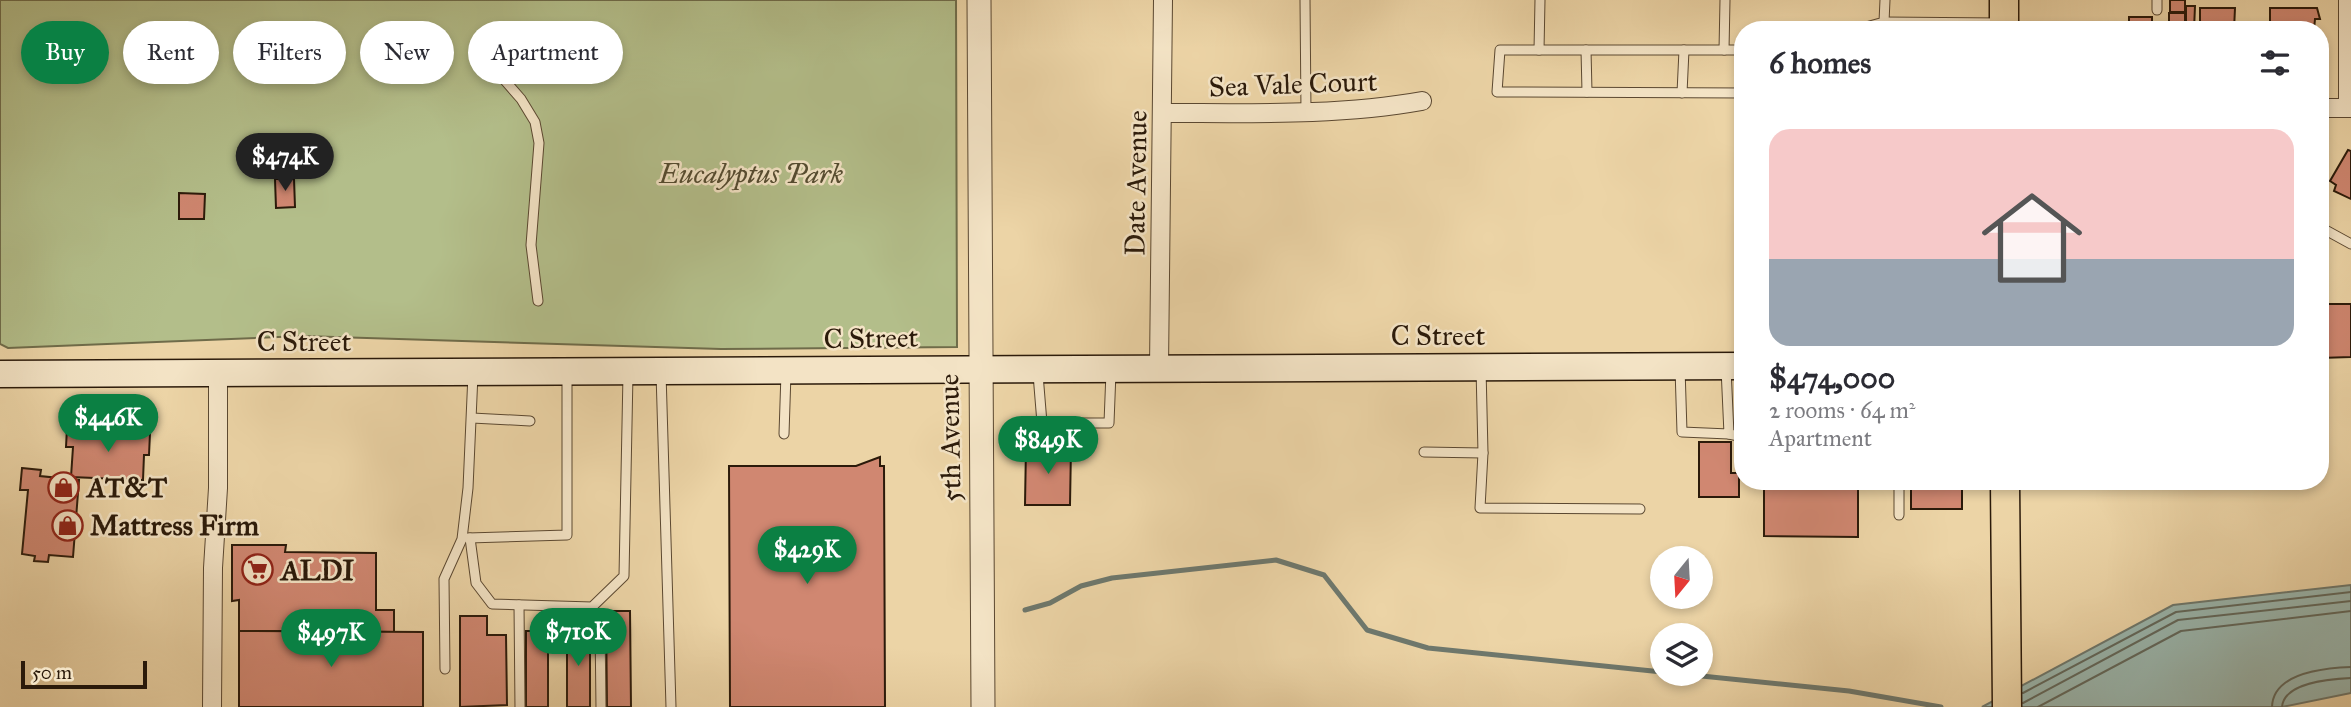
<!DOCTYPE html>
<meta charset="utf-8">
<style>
:root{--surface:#fff;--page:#f7f7f7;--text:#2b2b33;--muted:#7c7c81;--accent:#0b8043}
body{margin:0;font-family:"IM FELL Great Primer",serif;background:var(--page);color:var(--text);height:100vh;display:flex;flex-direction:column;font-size:26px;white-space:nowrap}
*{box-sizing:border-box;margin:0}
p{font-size:23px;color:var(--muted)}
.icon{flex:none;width:38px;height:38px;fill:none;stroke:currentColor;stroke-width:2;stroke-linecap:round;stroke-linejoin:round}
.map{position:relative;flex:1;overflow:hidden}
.panel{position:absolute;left:1734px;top:21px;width:595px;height:469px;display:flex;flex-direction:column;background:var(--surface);border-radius:28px;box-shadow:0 4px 10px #0003}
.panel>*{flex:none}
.banner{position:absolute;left:21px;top:21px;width:665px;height:63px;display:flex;gap:14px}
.needle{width:46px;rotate:198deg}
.buttons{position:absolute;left:1650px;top:546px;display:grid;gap:14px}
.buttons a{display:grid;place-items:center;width:63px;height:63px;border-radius:50%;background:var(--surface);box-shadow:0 4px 10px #0003;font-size:35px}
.scale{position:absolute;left:21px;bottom:18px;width:126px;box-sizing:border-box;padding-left:7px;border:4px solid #2b1a0a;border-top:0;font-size:19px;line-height:24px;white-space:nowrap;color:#2b1a0a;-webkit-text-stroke:5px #f3e3c5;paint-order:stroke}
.price{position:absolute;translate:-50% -60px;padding:0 16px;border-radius:24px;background:var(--accent);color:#fff;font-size:23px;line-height:46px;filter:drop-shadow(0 2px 4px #0008)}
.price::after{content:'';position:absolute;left:50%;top:42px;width:21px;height:16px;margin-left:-10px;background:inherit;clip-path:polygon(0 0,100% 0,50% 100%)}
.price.on{background:#222;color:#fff}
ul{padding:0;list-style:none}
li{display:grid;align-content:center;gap:14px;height:371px;padding:0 35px}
li span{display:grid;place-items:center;height:217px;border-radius:21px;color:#555}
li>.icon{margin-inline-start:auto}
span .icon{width:126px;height:126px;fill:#fffc;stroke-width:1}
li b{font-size:30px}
h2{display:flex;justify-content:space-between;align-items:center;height:84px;padding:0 35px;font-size:30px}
.pill{padding:0 24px;border-radius:32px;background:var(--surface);box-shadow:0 4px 10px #0003;font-size:24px;line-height:63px}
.pill.on{background:var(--accent);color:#fff}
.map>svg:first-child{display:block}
</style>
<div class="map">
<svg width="2351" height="707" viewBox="0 0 2351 707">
<rect width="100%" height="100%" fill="#ecd4a6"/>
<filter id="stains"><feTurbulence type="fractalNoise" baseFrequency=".00286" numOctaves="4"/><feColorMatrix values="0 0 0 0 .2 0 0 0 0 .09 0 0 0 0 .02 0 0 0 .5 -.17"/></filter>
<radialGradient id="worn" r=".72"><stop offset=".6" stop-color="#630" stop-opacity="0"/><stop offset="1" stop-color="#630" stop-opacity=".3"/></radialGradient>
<!-- green -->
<polygon fill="#b3be8a" stroke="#6f6c4a" stroke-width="2" points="0,0 956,0 957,347 721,349 303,336 8,348 0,344"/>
<!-- water -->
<polygon fill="#9ab7af" stroke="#6e786d" stroke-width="2" points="2351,585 2351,693 2282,707 1982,707 2173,605"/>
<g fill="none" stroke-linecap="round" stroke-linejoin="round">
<!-- shore -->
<g stroke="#62685c" stroke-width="2">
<polyline points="2023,693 2176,612 2351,592"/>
<polyline points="2023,703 2178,620 2351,601"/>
<polyline points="2038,707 2181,631 2351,611"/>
<path d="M2272,707c1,-34 52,-39 79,-40"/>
<path d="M2282,707c2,-25 49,-28 69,-29"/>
</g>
<!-- stream -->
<g stroke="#6e786d" stroke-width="5">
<polyline points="1025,610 1050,603 1081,586 1112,578 1276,560 1324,575 1367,630 1428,648 1662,672"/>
<polyline points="1682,674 1849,691 1941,707"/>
</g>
</g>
<!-- building -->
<g fill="#d08771" stroke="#2b1a0a" stroke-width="2">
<rect x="2170" y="0" width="15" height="12"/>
<polygon points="2186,6 2195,6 2194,30 2186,30"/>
<polygon points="2200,8 2235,8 2234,30 2200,30"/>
<polygon points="2270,8 2317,8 2320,19 2315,19 2314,30 2270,30"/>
<rect x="2169" y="13" width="16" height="17"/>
<rect x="2129" y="17" width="23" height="13"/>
<polygon points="2348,150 2351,151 2351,199 2334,191 2336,185 2330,181"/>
<polygon points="275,179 294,179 295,207 276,208"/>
<polygon points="179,193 205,194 204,219 179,219"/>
<polygon points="2320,304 2351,304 2351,357 2320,358"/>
<polygon points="67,428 150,433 149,455 144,455 143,480 71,477 73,447 66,447"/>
<polygon points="1699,442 1731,442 1731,473 1739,473 1739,497 1699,497"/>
<polygon points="1026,446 1071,447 1070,505 1025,505"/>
<polygon points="880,457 880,466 884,466 885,707 730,707 729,466 856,466"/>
<polygon points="22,468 41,470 40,476 79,480 73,557 49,555 48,562 34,561 35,556 22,554 28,490 20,490"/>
<polygon points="1764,481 1858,481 1858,537 1764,536"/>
<rect x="1911" y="481" width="51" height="28"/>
<polygon points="232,545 286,545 285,552 376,553 376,610 394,610 394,632 239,631 239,600 232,601"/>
<polygon points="606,611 630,611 631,707 607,707"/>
<polygon points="460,616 487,616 487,635 506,635 507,705 460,707"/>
<rect x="567" y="630" width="23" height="77"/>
<polygon points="239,631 423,632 423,707 239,707"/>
<rect x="526" y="631" width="22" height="76"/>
</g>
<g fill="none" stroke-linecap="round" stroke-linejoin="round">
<defs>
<g id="service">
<polyline points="1305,0 1306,112"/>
<polyline points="1540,0 1539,50 1500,50 1497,92 1743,93"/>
<polyline points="2157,0 2157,10"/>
<polyline points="1884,22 2001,23"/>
<polyline points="1785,30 1850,30"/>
<polyline points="1855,30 1884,22 1885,0"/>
<polyline points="1539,50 1743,50"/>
<polyline points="1586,50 1587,92"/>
<polyline points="1724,50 1725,0"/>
<polyline points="494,68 521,99 535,122 539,143 531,245 538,301"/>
<polyline points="1682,93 1684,50"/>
<polyline points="2320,227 2351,244"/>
<polyline points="1481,368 1483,453 1480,508 1640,509"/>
<polyline points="1680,368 1682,432 1729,434 1726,368"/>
<polyline points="661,373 671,707"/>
<polyline points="1038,374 1042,423 1109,423 1111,372"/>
<polyline points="472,418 530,421"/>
<polyline points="784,434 786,373"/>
<polyline points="1729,434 1743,437"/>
<polyline points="1424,452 1483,453"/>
<polyline points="1899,481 1899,515"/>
<polyline points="468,538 567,535 567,375"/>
<polyline points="470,538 476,583 492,604 592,607 624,576 628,374"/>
<polyline points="519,605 520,707"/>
<polyline points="592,607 600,625 601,707"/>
<polyline points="445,669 444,579 462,539 468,488 473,374"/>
</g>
<g id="minor">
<polyline points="2348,0 2348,108"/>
<polyline points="2320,108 2351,108"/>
<path d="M1164,113c86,0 174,3 258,-12"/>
<polyline points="1159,368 1163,0"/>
<polyline points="212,707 213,568 218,488 218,373"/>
</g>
<polyline id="tertiary" points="979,0 983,707"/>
<polyline id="secondary" points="0,374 1743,366"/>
<g id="primary">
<polyline points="2004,0 2004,30"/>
<polyline points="2005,481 2007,707"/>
</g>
</defs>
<!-- service casing -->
<use href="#service" stroke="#5b4831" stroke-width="11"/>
<!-- minor casing -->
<use href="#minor" stroke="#5b4831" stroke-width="20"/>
<!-- tertiary casing -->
<use href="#tertiary" stroke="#5b4831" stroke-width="25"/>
<!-- secondary casing -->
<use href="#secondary" stroke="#2b1a0a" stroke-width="29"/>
<!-- primary casing -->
<use href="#primary" stroke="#2b1a0a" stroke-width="31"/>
<!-- service -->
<use href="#service" stroke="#f3e3c5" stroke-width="9"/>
<!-- minor -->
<use href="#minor" stroke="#f3e3c5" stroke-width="18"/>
<!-- tertiary -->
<use href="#tertiary" stroke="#f3e3c5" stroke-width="23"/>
<!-- secondary -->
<use href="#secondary" stroke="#f3e3c5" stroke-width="26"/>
<!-- primary -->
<use href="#primary" stroke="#ecd4a6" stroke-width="28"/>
</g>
<!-- icons -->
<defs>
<symbol id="shop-ring" viewBox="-11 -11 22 22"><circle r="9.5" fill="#f3e3c5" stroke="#8f2418" stroke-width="1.5"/><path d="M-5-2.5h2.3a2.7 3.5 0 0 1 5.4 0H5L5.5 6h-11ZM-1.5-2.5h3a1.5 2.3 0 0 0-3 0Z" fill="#8f2418"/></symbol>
<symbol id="supermarket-ring" viewBox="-11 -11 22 22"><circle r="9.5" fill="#f3e3c5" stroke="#8f2418" stroke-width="1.5"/><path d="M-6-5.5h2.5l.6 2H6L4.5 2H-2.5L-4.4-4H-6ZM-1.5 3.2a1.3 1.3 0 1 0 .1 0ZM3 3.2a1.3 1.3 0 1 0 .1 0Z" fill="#8f2418"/></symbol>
</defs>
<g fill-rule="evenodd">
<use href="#shop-ring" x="46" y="470" width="35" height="35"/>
<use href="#shop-ring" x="50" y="508" width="35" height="35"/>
<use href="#supermarket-ring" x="240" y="552" width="35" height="35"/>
</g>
<g text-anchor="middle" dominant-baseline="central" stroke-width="5" stroke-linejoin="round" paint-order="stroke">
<!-- street labels -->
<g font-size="28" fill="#2b1a0a" stroke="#f3e3c5">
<text transform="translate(1293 84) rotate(-2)">Sea Vale Court</text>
<text transform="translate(1136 183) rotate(-89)">Date Avenue</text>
<text x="1438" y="335">C Street</text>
<text transform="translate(871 338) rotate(-1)">C Street</text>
<text x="304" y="341">C Street</text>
<text transform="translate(950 438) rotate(-91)">5th Avenue</text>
</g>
<!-- park labels -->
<g font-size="28" font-style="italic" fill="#544b30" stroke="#f3e3c5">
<text x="751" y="173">Eucalyptus Park</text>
</g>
<!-- poi labels -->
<g font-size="28" font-weight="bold" fill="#2b1a0a" stroke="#f3e3c5" text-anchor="start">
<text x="87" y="487">AT&amp;T</text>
<text x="90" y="525">Mattress Firm</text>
<text x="281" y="570">ALDI</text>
</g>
</g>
<rect width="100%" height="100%" filter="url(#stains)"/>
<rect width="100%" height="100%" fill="url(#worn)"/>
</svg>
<div class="buttons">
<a><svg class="needle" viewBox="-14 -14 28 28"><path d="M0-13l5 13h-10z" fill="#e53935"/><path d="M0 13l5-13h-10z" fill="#7c7c81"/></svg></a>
<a><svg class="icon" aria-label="layers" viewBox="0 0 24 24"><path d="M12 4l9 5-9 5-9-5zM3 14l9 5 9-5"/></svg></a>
</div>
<div class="scale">50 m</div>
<b class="price on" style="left:285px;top:193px">$474K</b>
<b class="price" style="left:108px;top:454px">$446K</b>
<b class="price" style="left:1048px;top:476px">$849K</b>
<b class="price" style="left:807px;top:586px">$429K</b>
<b class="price" style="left:578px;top:668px">$710K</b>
<b class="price" style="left:331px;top:669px">$497K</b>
<div class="banner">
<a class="pill on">Buy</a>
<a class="pill">Rent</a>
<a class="pill">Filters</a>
<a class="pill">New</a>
<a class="pill">Apartment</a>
</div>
<section class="panel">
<h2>6 homes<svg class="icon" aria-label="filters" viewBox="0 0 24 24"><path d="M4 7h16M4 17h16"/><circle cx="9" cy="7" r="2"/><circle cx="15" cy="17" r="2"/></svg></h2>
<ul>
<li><span style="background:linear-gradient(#f6c9c9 60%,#9aa5b1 0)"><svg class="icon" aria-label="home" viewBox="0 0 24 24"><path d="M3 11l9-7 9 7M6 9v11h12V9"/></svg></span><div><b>$474,000</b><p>2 rooms · 64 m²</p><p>Apartment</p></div></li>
</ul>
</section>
</div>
